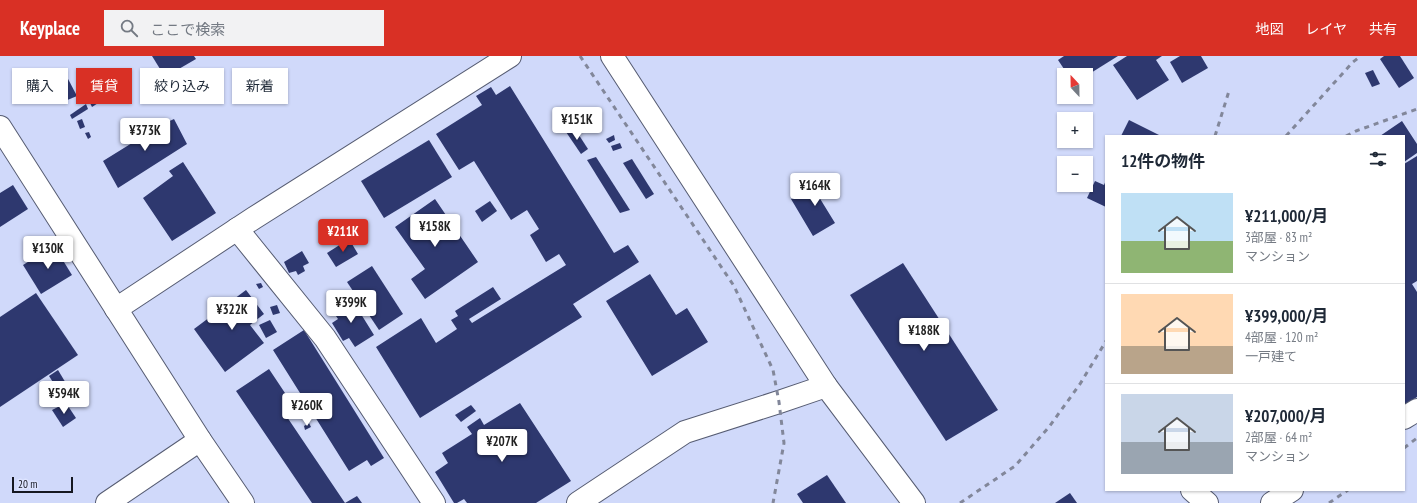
<!DOCTYPE html>
<html lang="ja">
<meta charset="utf-8">
<style>
:root{--surface:#fff;--page:#f2f2f3;--text:#1f2937;--muted:#747a83;--line:#e0e1e3;--accent:#d93025}
body{margin:0;font-family:"PT Sans Narrow","Noto Sans JP",sans-serif;background:var(--page);color:var(--text);height:100vh;display:flex;flex-direction:column;font-size:15px;white-space:nowrap}
*{box-sizing:border-box;margin:0}
p{font-size:13px;color:var(--muted)}
.icon{flex:none;width:22px;height:22px;fill:none;stroke:currentColor;stroke-width:2;stroke-linecap:round;stroke-linejoin:round}
.map{position:relative;flex:1;overflow:hidden}
.sheet{position:absolute;left:1105px;top:79px;width:300px;height:356px;display:flex;flex-direction:column;background:var(--surface);border-radius:0px;box-shadow:0 1px 3px #0004}
.sheet>*{flex:none}
.banner{position:absolute;left:12px;top:12px;width:380px;height:36px;display:flex;gap:8px}
.needle{width:26px;rotate:338deg}
.fabs{position:absolute;left:1057px;top:12px;display:grid;gap:8px}
.fabs a{display:grid;place-items:center;width:36px;height:36px;border-radius:0px;background:var(--surface);box-shadow:0 1px 3px #0004;font-size:20px}
.scale{position:absolute;left:12px;bottom:10px;width:61px;box-sizing:border-box;padding-left:4px;border:2px solid #151720;border-top:0;font-size:11px;line-height:14px;white-space:nowrap;color:#151720;-webkit-text-stroke:3px #dde4ff;paint-order:stroke}
.price{position:absolute;translate:-50% -34px;padding:0 9px;border-radius:4px;background:#fff;color:#222;font-size:13px;line-height:26px;filter:drop-shadow(0 1px 2px #0008)}
.price::after{content:'';position:absolute;left:50%;top:24px;width:12px;height:9px;margin-left:-6px;background:inherit;clip-path:polygon(0 0,100% 0,50% 100%)}
.price.current{background:var(--accent);color:#fff}
ul{padding:0;list-style:none}
li{display:flex;align-items:center;gap:12px;height:100px;padding:0 16px}
li+li{border-top:1px solid var(--line)}
li span{display:grid;place-items:center;flex:none;width:112px;height:80px;border-radius:0px;color:#555}
li>.icon{margin-inline-start:auto}
span .icon{width:48px;height:48px;fill:#fffc;stroke-width:1}
li b{font-size:17px}
h2{display:flex;justify-content:space-between;align-items:center;height:48px;padding:0 16px;font-size:17px}
.tag{padding:0 14px;border-radius:0px;background:var(--surface);box-shadow:0 1px 3px #0004;font-size:14px;line-height:36px}
.tag.current{background:var(--accent);color:#fff}
header{display:flex;align-items:center;gap:24px;box-sizing:border-box;height:56px;padding:0 20px;background:var(--accent);color:#fff}
header strong{font-size:19px}
nav{display:flex;gap:22px;margin-inline-start:auto;font-size:14px}
.search{width:280px;height:36px;background:var(--page);display:flex;align-items:center;gap:10px;box-sizing:border-box;padding:0 14px;border-radius:0px;color:var(--muted);font-size:15px}
.map>svg:first-child{display:block}
</style>
<header>
<strong>Keyplace</strong>
<div class="search"><svg class="icon" aria-label="search" viewBox="0 0 24 24"><circle cx="10" cy="10" r="6"/><path d="M15 15l6 6"/></svg>ここで検索</div>
<nav><a>地図</a><a>レイヤ</a><a>共有</a></nav>
</header>
<div class="map">
<svg width="1417" height="447" viewBox="0 0 1417 447">
<rect width="100%" height="100%" fill="#dde4ff"/>
<!-- built -->
<path fill="#d0d9fa" fill-rule="evenodd" d="M0,0h1417v447h-1417zM1064,19h22v22h-22zM1064,63h22v22h-22zM1106,80h298v354h-298zM1064,107h22v22h-22z"/>
<!-- building -->
<g fill="#2e386f">
<polygon points="152,0 194,0 196,3 165,21"/>
<polygon points="1064,0 1118,0 1086,20 1068,19 1058,4"/>
<polygon points="1127,0 1162,0 1156,4 1169,24 1137,44 1113,9"/>
<polygon points="1180,0 1201,0 1208,12 1182,27 1170,6"/>
<polygon points="1384,0 1400,0 1414,22 1399,32 1380,3"/>
<polygon points="1373,14 1380,28 1372,31 1365,17"/>
<polygon points="67,21 77,40 65,45 54,28"/>
<polygon points="126,24 128,28 110,39 108,35"/>
<polygon points="510,30 614,197 628,189 639,206 573,248 582,261 420,362 376,291 421,262 436,287 457,273 451,264 458,260 455,255 493,231 501,243 469,263 472,267 566,209 559,198 546,206 530,179 539,173 527,154 511,164 474,105 459,114 436,78 482,49 476,40 491,31 496,39"/>
<polygon points="106,37 109,40 92,51 90,47"/>
<polygon points="86,48 88,53 72,63 70,59"/>
<polygon points="82,63 85,71 80,73 77,65"/>
<polygon points="174,63 187,88 118,132 103,105 153,74 151,68 155,65 159,70"/>
<polygon points="1129,64 1161,80 1121,80"/>
<polygon points="1402,65 1417,88 1417,97 1404,106 1404,80 1380,80"/>
<polygon points="575,73 588,93 581,98 566,76"/>
<polygon points="89,76 91,81 88,83 85,77"/>
<polygon points="614,79 615,84 609,87 606,83"/>
<polygon points="429,84 452,121 384,162 361,125"/>
<polygon points="620,87 622,92 613,95 611,90"/>
<polygon points="1417,100 1417,225 1412,228 1417,236 1417,341 1404,349 1404,108"/>
<polygon points="596,101 630,154 620,157 587,104"/>
<polygon points="632,103 654,138 646,143 623,107"/>
<polygon points="183,106 216,157 172,185 143,142 173,120 169,115"/>
<polygon points="829,120 835,131 819,141 835,167 813,180 791,143"/>
<polygon points="1106,124 1106,151 1087,142 1095,125 1104,129"/>
<polygon points="13,129 28,153 0,171 0,137"/>
<polygon points="435,143 478,206 425,243 411,223 425,213 395,171"/>
<polygon points="490,145 497,155 482,166 475,155"/>
<polygon points="349,183 358,198 336,211 327,197"/>
<polygon points="54,190 72,219 41,238 23,209"/>
<polygon points="302,195 309,207 303,210 305,215 298,219 296,215 289,217 284,206"/>
<polygon points="903,207 998,354 946,385 850,239"/>
<polygon points="372,210 403,258 379,274 347,226"/>
<polygon points="650,218 676,259 687,252 708,286 652,320 606,245"/>
<polygon points="261,227 263,231 259,233 256,228"/>
<polygon points="246,234 264,258 250,269 264,287 225,316 194,273"/>
<polygon points="36,237 78,299 0,351 0,261"/>
<polygon points="351,242 374,279 355,291 349,282 343,285 332,267 338,263 332,254"/>
<polygon points="277,249 280,257 273,259 270,251"/>
<polygon points="270,264 277,276 266,282 259,269"/>
<polygon points="304,274 384,402 371,410 367,404 349,415 273,294"/>
<polygon points="269,313 297,355 287,361 345,447 312,447 236,335"/>
<polygon points="58,314 67,329 58,334 49,320"/>
<polygon points="66,347 76,362 63,371 52,354"/>
<polygon points="520,347 571,425 536,447 467,447 464,443 457,447 454,447 435,416 448,407 442,397 472,378 467,371 480,362 484,369"/>
<polygon points="471,349 476,355 461,366 455,359"/>
<polygon points="309,367 311,371 305,374 304,370"/>
<polygon points="827,419 846,447 803,447 797,438"/>
<polygon points="1070,437 1077,447 1055,447"/>
<polygon points="357,440 362,447 345,447"/>
</g>
<g fill="none" stroke-linecap="round" stroke-linejoin="round">
<defs>
<g id="minor">
<polyline points="612,0 826,330 914,447"/>
<polyline points="0,71 200,384 243,447"/>
<polyline points="237,173 325,282 434,447"/>
<polyline points="116,253 254,162 510,0"/>
<polyline points="1404,362 1417,354"/>
<polyline points="1192,434 1207,447"/>
<polyline points="107,447 200,384"/>
<polyline points="578,447 685,376 779,346 826,330"/>
<polyline points="1272,447 1292,434"/>
</g>
</defs>
<!-- minor casing -->
<use href="#minor" stroke="#565c72" stroke-width="24"/>
<!-- minor -->
<use href="#minor" stroke="#fff" stroke-width="22"/>
<!-- rail -->
<g stroke="#82879a" stroke-width="3" stroke-dasharray="5 5" stroke-linecap="butt">
<polyline points="580,0 734,230 773,314 779,346 784,387 773,447"/>
<polyline points="1215,80 1229,35"/>
<polyline points="1286,80 1353,6 1361,0"/>
<polyline points="1346,80 1356,75 1417,53"/>
<polyline points="1404,392 1417,382"/>
<polyline points="960,447 1015,410 1049,371 1080,328 1106,285"/>
<polyline points="1329,447 1348,434"/>
</g>
</g>
</svg>
<div class="fabs">
<a><svg class="needle" viewBox="-14 -14 28 28"><path d="M0-13l5 13h-10z" fill="#e53935"/><path d="M0 13l5-13h-10z" fill="#747a83"/></svg></a>
<a>+</a>
<a>−</a>
</div>
<div class="scale">20 m</div>
<b class="price" style="left:577px;top:85px">¥151K</b>
<b class="price" style="left:145px;top:96px">¥373K</b>
<b class="price" style="left:815px;top:151px">¥164K</b>
<b class="price" style="left:435px;top:192px">¥158K</b>
<b class="price current" style="left:343px;top:197px">¥211K</b>
<b class="price" style="left:48px;top:214px">¥130K</b>
<b class="price" style="left:351px;top:268px">¥399K</b>
<b class="price" style="left:232px;top:275px">¥322K</b>
<b class="price" style="left:924px;top:296px">¥188K</b>
<b class="price" style="left:64px;top:359px">¥594K</b>
<b class="price" style="left:307px;top:371px">¥260K</b>
<b class="price" style="left:502px;top:407px">¥207K</b>
<div class="banner">
<a class="tag">購入</a>
<a class="tag current">賃貸</a>
<a class="tag">絞り込み</a>
<a class="tag">新着</a>
</div>
<section class="sheet">
<h2>12件の物件<svg class="icon" aria-label="filters" viewBox="0 0 24 24"><path d="M4 7h16M4 17h16"/><circle cx="9" cy="7" r="2"/><circle cx="15" cy="17" r="2"/></svg></h2>
<ul>
<li><span style="background:linear-gradient(#bfe0f5 60%,#8fb573 0)"><svg class="icon" aria-label="home" viewBox="0 0 24 24"><path d="M3 11l9-7 9 7M6 9v11h12V9"/></svg></span><div><b>¥211,000/月</b><p>3部屋 · 83 m²</p><p>マンション</p></div></li>
<li><span style="background:linear-gradient(#ffd9b3 65%,#b9a48a 0)"><svg class="icon" aria-label="home" viewBox="0 0 24 24"><path d="M3 11l9-7 9 7M6 9v11h12V9"/></svg></span><div><b>¥399,000/月</b><p>4部屋 · 120 m²</p><p>一戸建て</p></div></li>
<li><span style="background:linear-gradient(#c9d6e8 60%,#9aa5b1 0)"><svg class="icon" aria-label="home" viewBox="0 0 24 24"><path d="M3 11l9-7 9 7M6 9v11h12V9"/></svg></span><div><b>¥207,000/月</b><p>2部屋 · 64 m²</p><p>マンション</p></div></li>
</ul>
</section>
</div>
